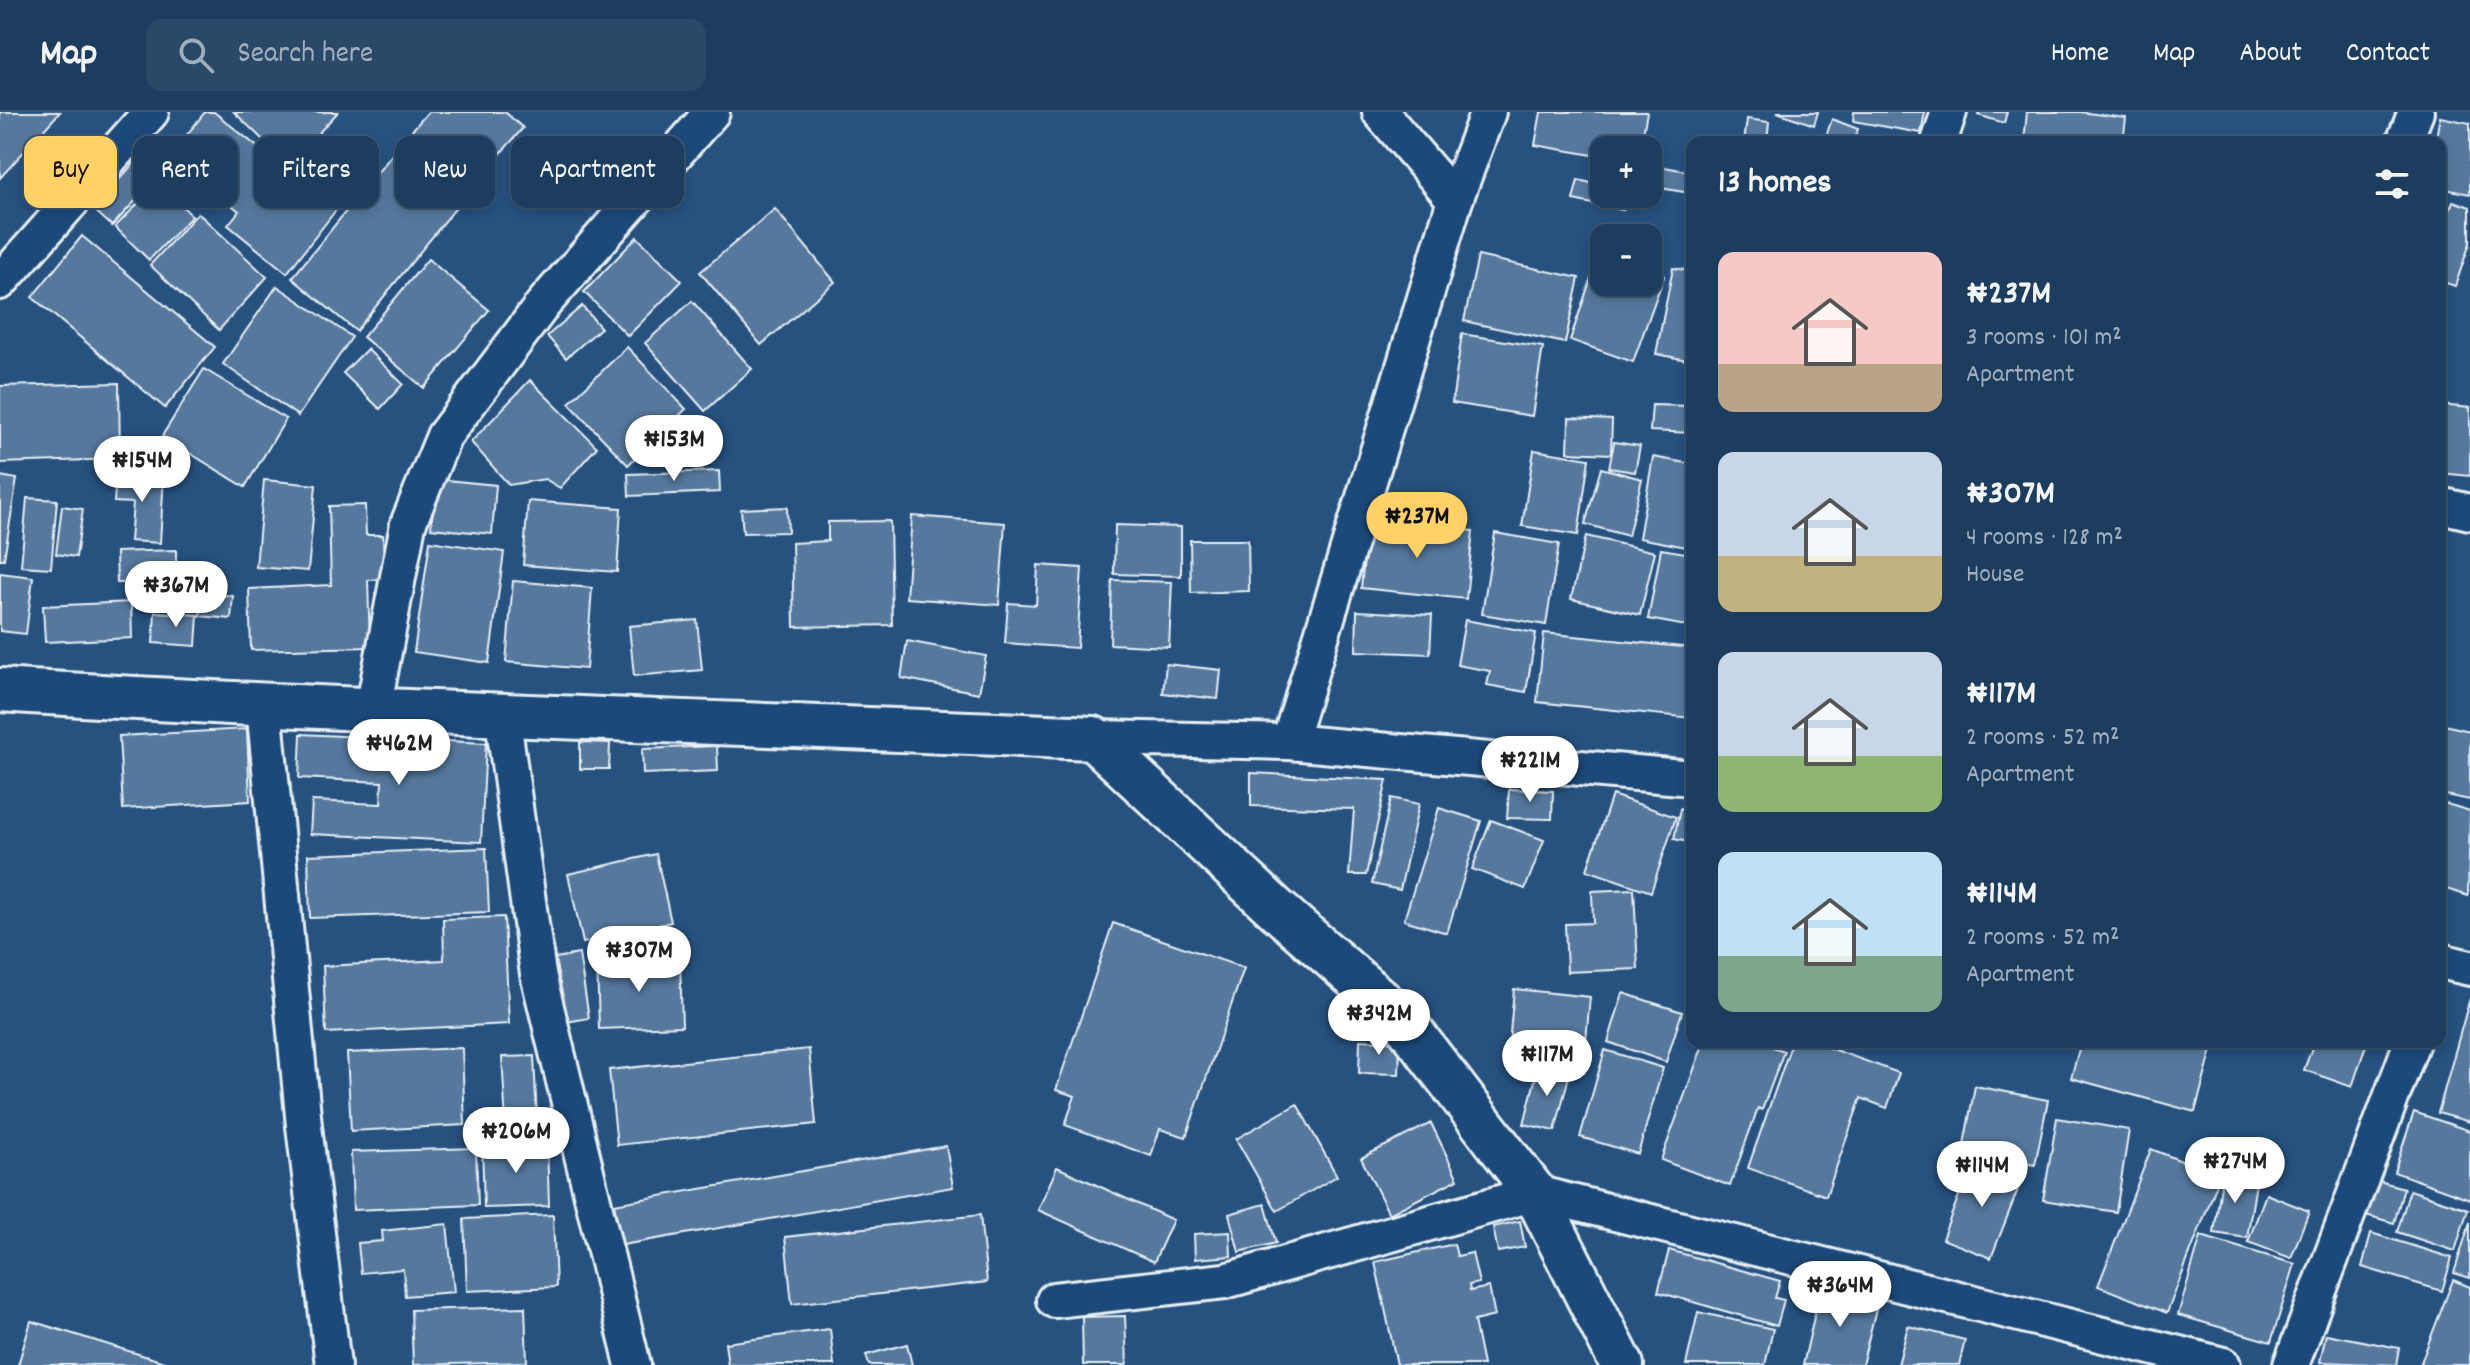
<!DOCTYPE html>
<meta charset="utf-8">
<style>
:root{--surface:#1d3d5f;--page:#2a4868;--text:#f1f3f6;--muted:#a0aebd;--line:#3b5674;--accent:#ffd166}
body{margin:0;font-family:Dekko,sans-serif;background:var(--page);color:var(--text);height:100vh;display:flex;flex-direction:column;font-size:30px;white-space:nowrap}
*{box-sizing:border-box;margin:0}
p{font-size:26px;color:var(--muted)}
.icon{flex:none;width:44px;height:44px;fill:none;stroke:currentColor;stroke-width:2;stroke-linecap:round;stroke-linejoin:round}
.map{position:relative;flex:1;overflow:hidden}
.details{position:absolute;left:1686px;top:24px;width:760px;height:912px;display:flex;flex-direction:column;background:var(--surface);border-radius:16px;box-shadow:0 4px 12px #0003,0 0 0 2px var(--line)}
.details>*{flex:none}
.banner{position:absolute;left:24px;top:24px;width:760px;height:72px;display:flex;gap:16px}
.fabs{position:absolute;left:1590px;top:24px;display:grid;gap:16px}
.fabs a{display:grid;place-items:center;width:72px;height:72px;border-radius:16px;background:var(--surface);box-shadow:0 4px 12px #0003,0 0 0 2px var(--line);font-size:40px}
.price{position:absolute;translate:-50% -68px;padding:0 18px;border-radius:28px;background:#fff;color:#222;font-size:26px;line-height:52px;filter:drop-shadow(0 2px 4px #0008)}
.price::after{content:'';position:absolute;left:50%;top:48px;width:24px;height:18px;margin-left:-12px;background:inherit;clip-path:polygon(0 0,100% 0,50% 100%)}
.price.active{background:var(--accent);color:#111}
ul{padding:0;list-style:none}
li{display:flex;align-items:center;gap:24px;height:200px;padding:0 32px}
li span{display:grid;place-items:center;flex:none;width:224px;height:160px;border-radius:16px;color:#555}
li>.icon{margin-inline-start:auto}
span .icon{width:96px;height:96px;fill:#fffc;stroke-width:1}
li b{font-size:34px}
h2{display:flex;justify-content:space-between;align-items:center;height:96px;padding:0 32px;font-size:34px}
.chip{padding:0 28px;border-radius:16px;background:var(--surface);box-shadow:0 4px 12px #0003,0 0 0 2px var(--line);font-size:28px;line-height:72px}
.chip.active{background:var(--accent);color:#111}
header{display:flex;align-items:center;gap:48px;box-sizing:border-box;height:112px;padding:0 40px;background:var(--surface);border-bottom:2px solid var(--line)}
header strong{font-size:38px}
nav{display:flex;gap:44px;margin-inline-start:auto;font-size:28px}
.search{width:560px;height:72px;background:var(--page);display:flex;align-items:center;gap:20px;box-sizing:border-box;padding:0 28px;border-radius:16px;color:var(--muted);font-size:30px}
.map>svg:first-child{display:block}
</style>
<header>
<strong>Map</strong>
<div class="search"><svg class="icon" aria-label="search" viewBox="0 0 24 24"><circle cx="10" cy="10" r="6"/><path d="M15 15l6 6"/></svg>Search here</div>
<nav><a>Home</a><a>Map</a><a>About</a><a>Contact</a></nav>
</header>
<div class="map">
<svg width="2470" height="1253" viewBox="0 0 2470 1253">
<rect width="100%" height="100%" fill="#27517f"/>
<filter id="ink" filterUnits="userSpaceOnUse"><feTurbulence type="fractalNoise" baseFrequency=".0125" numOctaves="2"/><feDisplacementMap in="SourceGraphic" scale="16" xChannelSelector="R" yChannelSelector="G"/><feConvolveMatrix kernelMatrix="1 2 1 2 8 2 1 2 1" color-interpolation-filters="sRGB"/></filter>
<g filter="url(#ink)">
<!-- building -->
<g fill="#57789d" stroke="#e8f1f8" stroke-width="2">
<polygon points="0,0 60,0 0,66"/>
<polygon points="205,0 214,0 336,98 287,161 228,113 239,99 170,44"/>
<polygon points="234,0 338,0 289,53"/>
<polygon points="428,0 505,0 523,16 468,79 407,24"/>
<polygon points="1541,0 1647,0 1640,38 1604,38 1604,45 1535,33"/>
<polygon points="1777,0 1818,0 1814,13"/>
<polygon points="1854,0 1925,0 1921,21 1853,9"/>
<polygon points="1979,0 2007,0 2004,11 1978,3"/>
<polygon points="2027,0 2080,0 2126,6 2123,30 2024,30"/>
<polygon points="2440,5 2470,11 2470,82 2440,76 2440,30 2435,30"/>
<polygon points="1747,7 1769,10 1767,30 1744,30"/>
<polygon points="1832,7 1858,17 1853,30 1824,30"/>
<polygon points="2170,22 2220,30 2169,30"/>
<polygon points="399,34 463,87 356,219 292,166"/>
<polygon points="134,51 154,69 112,114 93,97"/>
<polygon points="1648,52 1692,60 1690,81 1648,74"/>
<polygon points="1578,68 1604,74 1604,82 1627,82 1623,98 1573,88"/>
<polygon points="159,70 192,104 149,148 115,115"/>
<polygon points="2453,89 2470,95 2470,131 2455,174 2440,169 2440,127"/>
<polygon points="2440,92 2448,94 2440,117"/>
<polygon points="775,97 835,170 761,233 700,160"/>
<polygon points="198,101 267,165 219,218 150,153"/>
<polygon points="82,124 215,235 165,296 32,185"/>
<polygon points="637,125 682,169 628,224 584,180"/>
<polygon points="1600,140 1604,142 1604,170 1648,170 1648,158 1664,164 1633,250 1570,228"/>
<polygon points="1478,144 1579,166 1565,231 1464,209"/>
<polygon points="428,147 489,198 424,276 363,225"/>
<polygon points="1673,156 1692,159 1692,249 1656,242"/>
<polygon points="277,174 352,225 298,304 223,252"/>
<polygon points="692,189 752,257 705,299 645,231"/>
<polygon points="582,194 601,216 566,246 547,224"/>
<polygon points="1462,222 1543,235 1532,304 1452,291"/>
<polygon points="627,235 686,297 628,353 569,291"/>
<polygon points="367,237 403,272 380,297 343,261"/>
<polygon points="204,257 286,307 245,375 162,324"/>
<polygon points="530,268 597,335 560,376 545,367 509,373 471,330"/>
<polygon points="119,271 120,347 0,351 0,274"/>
<polygon points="1652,293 1692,294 1692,321 1650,319"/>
<polygon points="2440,293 2470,296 2470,364 2440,361"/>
<polygon points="1569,306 1612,308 1611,342 1568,340"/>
<polygon points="1614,330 1640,334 1635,360 1609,356"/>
<polygon points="1534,338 1589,347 1578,423 1522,414"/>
<polygon points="1653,345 1692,352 1692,436 1639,426"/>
<polygon points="1601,356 1642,367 1628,424 1585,412"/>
<polygon points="719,359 720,380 629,384 628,362"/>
<polygon points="116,360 164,363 160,431 130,429 133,391 114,390"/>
<polygon points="0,364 17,367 4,447 0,447"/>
<polygon points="436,367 496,373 492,422 431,416"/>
<polygon points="264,368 316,373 308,459 256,455"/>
<polygon points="27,386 57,388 51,456 21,454"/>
<polygon points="528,389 621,396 617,460 523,453"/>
<polygon points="365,393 366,423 383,423 384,467 368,468 370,535 251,538 249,477 331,473 329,394"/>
<polygon points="62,394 83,397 76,445 56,442"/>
<polygon points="787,395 788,420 743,421 741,397"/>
<polygon points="912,404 1005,411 999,493 906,486"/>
<polygon points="1368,408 1473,419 1466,487 1361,476"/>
<polygon points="890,409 892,513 794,515 792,431 828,429 828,410"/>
<polygon points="1115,413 1181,415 1181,464 1114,462"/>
<polygon points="1495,421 1559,432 1546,513 1482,502"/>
<polygon points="1586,424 1655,440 1640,503 1571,487"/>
<polygon points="1190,428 1248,428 1249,479 1191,481"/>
<polygon points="430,429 504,440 489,551 414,540"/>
<polygon points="1661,437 1692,442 1692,515 1648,507"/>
<polygon points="176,438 176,470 117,471 116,440"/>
<polygon points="1038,453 1082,456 1077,536 1005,531 1008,491 1036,493"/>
<polygon points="0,461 33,465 26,522 0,519"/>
<polygon points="1112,468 1172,470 1169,535 1110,532"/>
<polygon points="513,469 592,476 586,557 506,550"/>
<polygon points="202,481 233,484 231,507 200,504"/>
<polygon points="131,490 132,526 45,530 43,494"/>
<polygon points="1357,499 1432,503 1430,542 1356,539"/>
<polygon points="155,500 198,503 196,534 153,531"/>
<polygon points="697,508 702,558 634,564 629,514"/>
<polygon points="1465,508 1536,521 1526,580 1487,573 1490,559 1457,553"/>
<polygon points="1544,521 1692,536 1692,606 1537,590"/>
<polygon points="907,529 986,544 979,581 901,566"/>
<polygon points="1166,552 1221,558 1218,587 1163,581"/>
<polygon points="2440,612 2470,619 2470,688 2440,682"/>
<polygon points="247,617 250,689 123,697 119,624"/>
<polygon points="301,622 486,631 481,730 310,722 312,689 381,692 382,670 299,666"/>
<polygon points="580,630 610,631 609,657 580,657"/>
<polygon points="717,634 718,659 643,662 642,637"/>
<polygon points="1251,661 1387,668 1366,763 1349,763 1354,697 1251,694"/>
<polygon points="1509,677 1553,679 1552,707 1507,706"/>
<polygon points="1612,683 1676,705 1651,780 1587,758"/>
<polygon points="1391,686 1419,692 1400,778 1372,772"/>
<polygon points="2440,690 2470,699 2468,784 2440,775"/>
<polygon points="1439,696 1481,709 1447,821 1404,808"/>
<polygon points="1680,697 1692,700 1692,731 1674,727"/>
<polygon points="1491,708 1544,728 1525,777 1472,757"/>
<polygon points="486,736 489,800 310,806 308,743"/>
<polygon points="656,742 671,810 583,831 568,762"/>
<polygon points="1634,777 1638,857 1567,860 1565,812 1593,811 1592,779"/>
<polygon points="504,805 509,912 326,921 323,854 444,848 443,807"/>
<polygon points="1113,811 1244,856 1186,1025 1160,1017 1151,1044 1065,1013 1075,984 1056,978"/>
<polygon points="579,842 589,906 566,910 555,846"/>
<polygon points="680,847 682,914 599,917 597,849"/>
<polygon points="1514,877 1590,885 1584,951 1508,943"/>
<polygon points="1623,881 1682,900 1666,950 1608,930"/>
<polygon points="2470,886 2470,1010 2438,1001"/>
<polygon points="1360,928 1400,930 1399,962 1359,961"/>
<polygon points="1704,930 1759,930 1784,939 1762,998 1758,996 1730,1074 1661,1048"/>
<polygon points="1792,930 1813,930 1899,961 1887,996 1861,986 1826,1084 1748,1056"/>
<polygon points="1854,930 1887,930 1885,936"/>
<polygon points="2081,930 2214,930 2195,1000 2071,966"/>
<polygon points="2314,930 2367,930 2352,975 2304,958"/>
<polygon points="462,936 465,1013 351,1019 347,941"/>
<polygon points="809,937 816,1012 617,1033 609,958"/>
<polygon points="1605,938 1663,956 1638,1042 1580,1025"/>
<polygon points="534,944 537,1009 506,1011 502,945"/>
<polygon points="1539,952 1570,960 1555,1019 1524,1012"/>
<polygon points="1975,974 2048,988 2035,1053 1963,1038"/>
<polygon points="1297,992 1337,1064 1277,1099 1236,1027"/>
<polygon points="2414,1000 2470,1019 2470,1087 2394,1060"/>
<polygon points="2057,1006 2129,1018 2116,1100 2043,1088"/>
<polygon points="1431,1011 1458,1067 1389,1102 1361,1046"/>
<polygon points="547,1030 549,1094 484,1096 482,1032"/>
<polygon points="946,1034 953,1075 622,1133 614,1092"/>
<polygon points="476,1036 478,1093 353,1098 351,1040"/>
<polygon points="2151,1037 2220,1064 2167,1201 2098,1174"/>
<polygon points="1973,1048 2022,1067 1991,1146 1942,1127"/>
<polygon points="1057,1055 1173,1108 1154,1150 1038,1098"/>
<polygon points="2223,1060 2257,1065 2247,1126 2214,1121"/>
<polygon points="2375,1068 2404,1076 2394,1111 2366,1103"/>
<polygon points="2410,1078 2468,1097 2455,1139 2397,1120"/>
<polygon points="2266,1082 2309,1099 2291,1146 2248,1130"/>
<polygon points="1265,1092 1276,1131 1239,1140 1229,1102"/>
<polygon points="553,1103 556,1175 467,1179 464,1107"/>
<polygon points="980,1103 987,1170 792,1192 785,1125"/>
<polygon points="1520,1109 1525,1135 1498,1140 1493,1115"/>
<polygon points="2470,1110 2470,1166 2454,1161"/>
<polygon points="447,1112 454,1180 405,1184 403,1157 361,1161 358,1131 383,1129 382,1119"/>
<polygon points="1230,1120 1231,1144 1195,1147 1194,1122"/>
<polygon points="2371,1121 2452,1146 2442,1179 2362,1155"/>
<polygon points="2201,1124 2295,1152 2271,1230 2178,1203"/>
<polygon points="1454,1132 1457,1144 1472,1141 1479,1171 1469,1173 1470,1179 1489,1175 1495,1204 1474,1209 1483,1253 1397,1253 1375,1150"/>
<polygon points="1669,1138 1780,1169 1775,1186 1784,1188 1777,1214 1658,1180"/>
<polygon points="2453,1168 2470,1175 2470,1253 2420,1253"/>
<polygon points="1821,1175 1878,1189 1862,1253 1803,1253"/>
<polygon points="525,1195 527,1250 413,1253 411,1198"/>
<polygon points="1698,1200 1773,1217 1765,1253 1686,1253"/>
<polygon points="1125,1204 1127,1253 1083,1253 1082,1205"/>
<polygon points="31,1209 174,1253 18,1253"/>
<polygon points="1908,1214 1965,1228 1959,1253 1898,1253"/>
<polygon points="830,1217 834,1253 728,1253 725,1231"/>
<polygon points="2326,1222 2399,1236 2396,1253 2320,1250"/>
<polygon points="907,1232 912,1253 869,1253 866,1243"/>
</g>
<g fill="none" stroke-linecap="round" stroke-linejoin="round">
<defs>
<g id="minor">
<polyline points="1380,0 1455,88"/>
<polyline points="1939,30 1949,0"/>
<polyline points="2404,30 2416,0"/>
<polyline points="0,170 151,0"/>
<polyline points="2440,393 2470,400"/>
<polyline points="264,594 304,1014 333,1253"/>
<polyline points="373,598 408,412 444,324 544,191 712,0"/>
<polyline points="502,600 538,862 633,1253"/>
<polyline points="1093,626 1289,630 1692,666"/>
<polyline points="1289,630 1455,88 1488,0"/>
<polyline points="2440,849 2470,856"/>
<polyline points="1054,1188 1225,1169 1535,1081 2223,1253"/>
<polyline points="2291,1253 2412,930"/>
</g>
<path id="tertiary" d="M0,578c364,23 729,32 1093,48l182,170 127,111 133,174 87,172"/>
</defs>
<!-- minor casing -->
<use href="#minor" stroke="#e8f1f8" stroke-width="40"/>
<!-- tertiary casing -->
<use href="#tertiary" stroke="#e8f1f8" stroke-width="48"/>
<!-- minor -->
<use href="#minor" stroke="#1f4a7a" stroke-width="34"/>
<!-- tertiary -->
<use href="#tertiary" stroke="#1f4a7a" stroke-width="42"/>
</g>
</g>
</svg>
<div class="fabs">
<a>+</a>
<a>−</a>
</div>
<b class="price" style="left:674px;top:371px">₦153M</b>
<b class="price" style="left:142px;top:392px">₦154M</b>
<b class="price active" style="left:1417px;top:448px">₦237M</b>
<b class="price" style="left:176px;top:517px">₦367M</b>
<b class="price" style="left:399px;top:675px">₦462M</b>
<b class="price" style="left:1530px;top:692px">₦221M</b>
<b class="price" style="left:639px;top:882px">₦307M</b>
<b class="price" style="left:1379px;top:945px">₦342M</b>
<b class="price" style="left:1547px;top:986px">₦117M</b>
<b class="price" style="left:516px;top:1063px">₦206M</b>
<b class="price" style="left:2235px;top:1093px">₦274M</b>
<b class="price" style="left:1982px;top:1097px">₦114M</b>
<b class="price" style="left:1840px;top:1217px">₦364M</b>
<div class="banner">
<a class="chip active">Buy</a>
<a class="chip">Rent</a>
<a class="chip">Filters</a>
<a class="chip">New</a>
<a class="chip">Apartment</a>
</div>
<section class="details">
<h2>13 homes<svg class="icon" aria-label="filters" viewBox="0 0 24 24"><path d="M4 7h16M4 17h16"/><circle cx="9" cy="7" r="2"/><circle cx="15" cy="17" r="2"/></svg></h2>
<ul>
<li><span style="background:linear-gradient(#f6c9c9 70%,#b9a48a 0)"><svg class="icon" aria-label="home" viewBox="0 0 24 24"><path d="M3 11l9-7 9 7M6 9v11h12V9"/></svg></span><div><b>₦237M</b><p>3 rooms · 101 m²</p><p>Apartment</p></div></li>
<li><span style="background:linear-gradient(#c9d6e8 65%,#c2b280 0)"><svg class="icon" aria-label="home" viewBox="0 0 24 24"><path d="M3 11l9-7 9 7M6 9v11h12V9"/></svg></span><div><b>₦307M</b><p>4 rooms · 128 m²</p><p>House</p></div></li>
<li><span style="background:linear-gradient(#c9d6e8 65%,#8fb573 0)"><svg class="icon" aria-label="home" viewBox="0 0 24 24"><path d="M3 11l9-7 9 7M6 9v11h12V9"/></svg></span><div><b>₦117M</b><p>2 rooms · 52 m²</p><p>Apartment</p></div></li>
<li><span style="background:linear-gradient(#bfe0f5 65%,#7fa58c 0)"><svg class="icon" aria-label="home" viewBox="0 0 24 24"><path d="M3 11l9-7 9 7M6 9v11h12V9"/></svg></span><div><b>₦114M</b><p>2 rooms · 52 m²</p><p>Apartment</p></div></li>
</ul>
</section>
</div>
